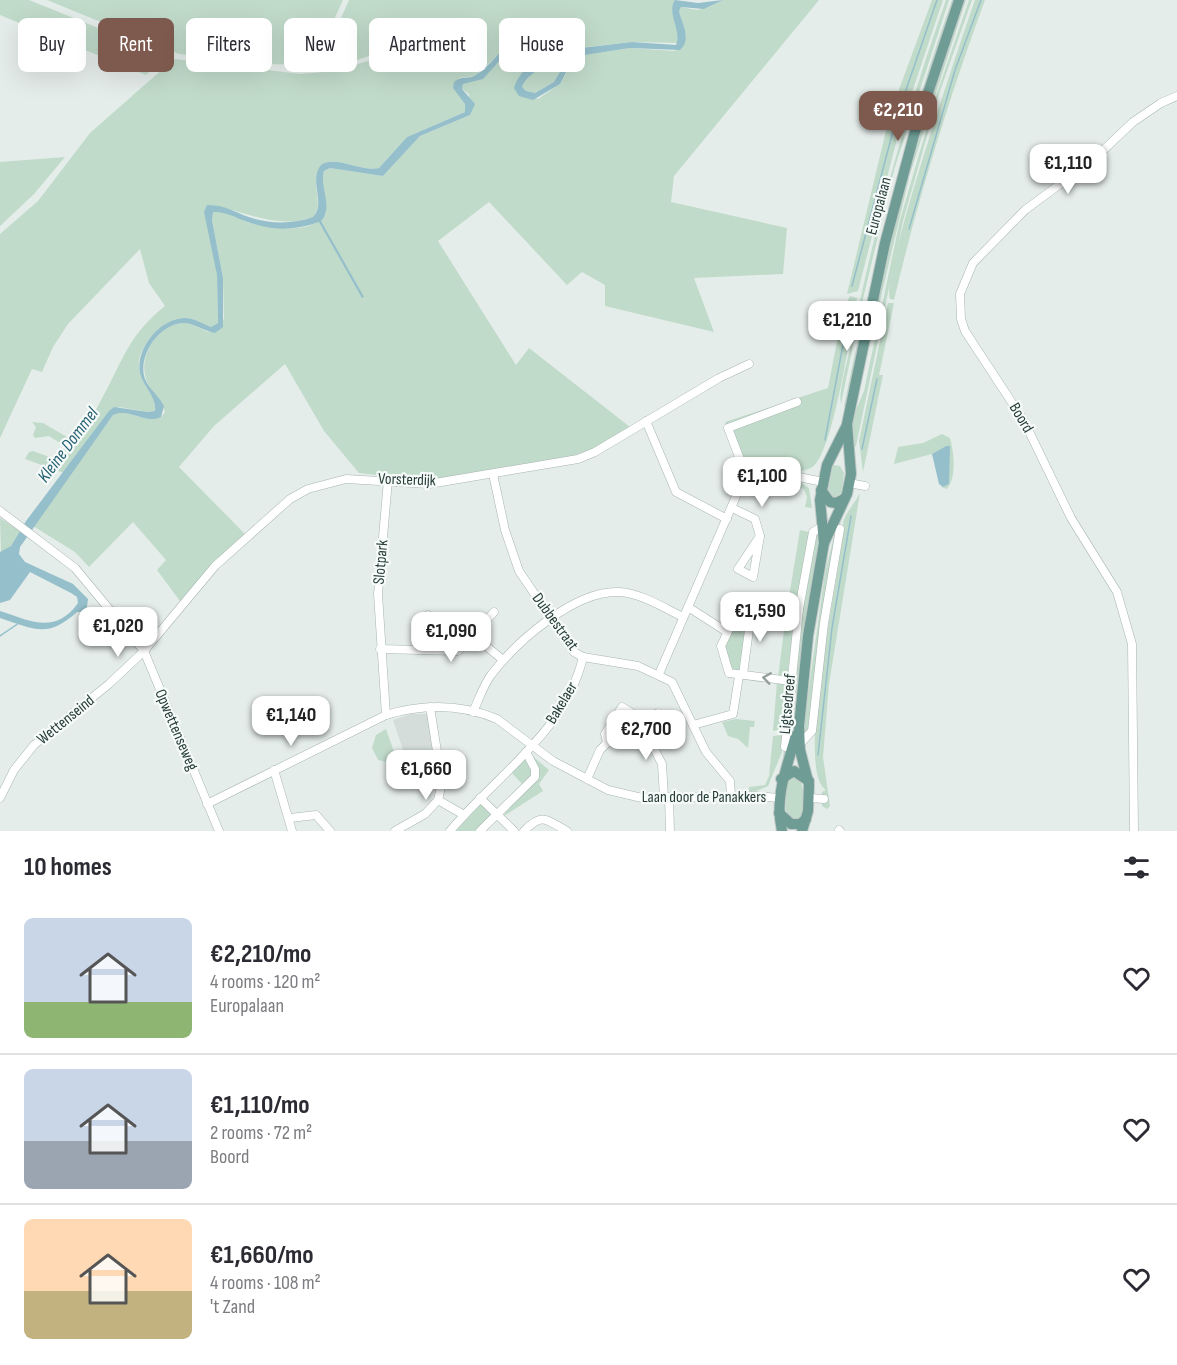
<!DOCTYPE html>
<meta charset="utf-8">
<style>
:root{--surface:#fff;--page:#f2f2f3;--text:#2b2b33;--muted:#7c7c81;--line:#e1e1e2;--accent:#7e594d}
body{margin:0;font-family:"Sofia Sans Condensed",sans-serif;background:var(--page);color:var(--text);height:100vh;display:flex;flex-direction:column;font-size:22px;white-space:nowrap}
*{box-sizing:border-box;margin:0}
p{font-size:20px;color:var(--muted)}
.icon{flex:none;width:33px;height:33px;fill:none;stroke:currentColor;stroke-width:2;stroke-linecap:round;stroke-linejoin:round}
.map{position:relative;height:831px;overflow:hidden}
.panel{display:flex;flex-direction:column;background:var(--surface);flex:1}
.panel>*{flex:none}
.top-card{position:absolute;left:18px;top:18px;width:600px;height:54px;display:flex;gap:12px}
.price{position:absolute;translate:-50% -51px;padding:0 14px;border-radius:12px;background:#fff;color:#222;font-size:20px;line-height:39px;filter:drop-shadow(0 2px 3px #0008)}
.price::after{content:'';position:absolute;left:50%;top:36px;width:18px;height:14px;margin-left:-9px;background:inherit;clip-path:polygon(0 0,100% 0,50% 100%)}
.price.on{background:var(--accent);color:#fff}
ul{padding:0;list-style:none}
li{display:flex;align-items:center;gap:18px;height:150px;padding:0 24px}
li+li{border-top:2px solid var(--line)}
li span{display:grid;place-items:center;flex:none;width:168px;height:120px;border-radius:9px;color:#555}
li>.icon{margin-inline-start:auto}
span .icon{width:72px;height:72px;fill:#fffc;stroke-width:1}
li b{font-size:26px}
h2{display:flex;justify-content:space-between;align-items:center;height:72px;padding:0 24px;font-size:26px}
.pill{padding:0 21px;border-radius:9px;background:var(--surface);box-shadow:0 6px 24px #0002;font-size:21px;line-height:54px}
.pill.on{background:var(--accent);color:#fff}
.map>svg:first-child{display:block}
</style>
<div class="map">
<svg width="1177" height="831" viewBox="0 0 1177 831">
<rect width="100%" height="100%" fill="#e5edea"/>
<!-- built -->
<polygon fill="#d4ddd9" points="411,714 428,714 434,756 409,767 393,720"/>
<!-- green -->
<g fill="#c1dbca">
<polygon points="0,0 29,0 165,55 164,58 146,75 0,15"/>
<polygon points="47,0 343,0 313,65 266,64 179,54"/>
<path d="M349,0h326l3,43 -46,-1 -45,5 -12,4 -7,7 -14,24 -19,11 -9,-2 -4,-4c4,-11 14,-14 19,-23 6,-10 2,-20 4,-30l-14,-6 -13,7 -42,41 -17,2 -2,14 8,12v8l-58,25 -28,31c-18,4 -41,-12 -57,-4 -15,15 4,39 -9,53 -39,14 -69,-8 -106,-12l10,69 1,49 -7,4c-8,-3 -18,-9 -26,-9 -21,-1 -49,29 -46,50 2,15 18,27 16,43l-7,1 -29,-5 -18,15 -37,51 -39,-14 4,-7 4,-1 22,8 10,-13 -16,-10 -14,2 -2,-3 3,-8 -4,-5 11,1 31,18c9,-13 19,-25 26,-39 22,-39 27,-66 65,-96l-16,-23 -9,-34 -72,75 -15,23 -11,25 -10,-3 -32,69v-204l38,-33 52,-68 84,-74 127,15 34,-3 36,-11 -2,-4 -21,7 -27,1z"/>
<path d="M723,0h96l-145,176 -3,26 116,26 -4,46 -89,4 20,54 -109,-26v-21l-23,-13 -15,13 -78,-83 -51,39 78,124 13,-17 101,79 -37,22 -21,7 -83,15 -63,10 -67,-8 -35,-42 -39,-67 -71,62 -35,41 66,67 -29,27 -36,40 -23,-31 9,-10 -33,-38 -44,45 -14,-15 -42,-26 80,-111c16,-8 33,10 48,2l4,-5c-5,-15 -18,-23 -20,-37 -5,-22 14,-50 37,-52 9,-1 19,6 27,9l15,-13 -1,-41 -11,-58 1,-8c15,-2 27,9 41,12 22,5 58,10 72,-10l-4,-36 2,-7 6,-3 53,8 37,-40 50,-21 -1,-21 -7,-5 1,-6c30,-4 41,-36 70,-45l6,6c-5,18 -19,28 -25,44l24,11 22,-15 11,-19 14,-10 45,-7 45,3 11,-15 -7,-25 2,-4 16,3 12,-3z"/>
<polygon points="932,0 943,0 899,131 858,291 847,294 890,114"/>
<path d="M946,0h3l-55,170 -33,137 -20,97c-3,-12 7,-45 10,-59 23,-118 55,-232 95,-345z"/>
<path d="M952,0h4l-15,40 -93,367 -4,-1c28,-138 61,-273 108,-406z"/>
<polygon points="962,0 966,0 910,174 857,399 873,309 906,173"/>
<polygon points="969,0 972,0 938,97 903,221 856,446 852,450 851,422 864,391 900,220 936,96"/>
<path d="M975,0h10c-36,98 -67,198 -91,300l-4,-1c-10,-21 72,-262 85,-299z"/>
<polygon points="65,157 34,194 0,226 0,162"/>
<path d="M850,296l7,2c-6,29 -24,160 -46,170 -18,8 -40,0 -59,-3l-8,7 -19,-50 103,-34 11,-57 -5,-4z"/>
<polygon points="888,303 894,303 879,375 883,375 863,472 859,441"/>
<path d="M942,434l8,4c4,15 7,39 -3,51l-6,-2 8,-3v-29l-3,-9 -14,8 -38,10 4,-17 25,-4z"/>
<polygon points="833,465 840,466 844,473 842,493 834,498 828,490"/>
<polygon points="774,475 794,478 809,488 812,508 805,507 807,497 804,489 773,479"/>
<path d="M860,493l-31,191 -6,73 7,49 -3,3 -5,-3v-14l4,-2c-33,-20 18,-227 17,-265 0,-10 13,-23 17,-32z"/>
<polygon points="839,515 843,516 839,526 810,730 802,737 825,573"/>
<polygon points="0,518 20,531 11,546 1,554"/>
<polygon points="800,530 809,532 796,606 787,609"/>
<polygon points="822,531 806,613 789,752 787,759 783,758 804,596 816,535"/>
<polygon points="740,611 748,611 740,671 732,671 723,647"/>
<polygon points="795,613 787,678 778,677 786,615"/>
<polygon points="777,682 786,683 782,729 773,731"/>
<polygon points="624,711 633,716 636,722 610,738 609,735"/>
<polygon points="736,719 755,721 754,727 750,727 748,748 738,739 728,736 722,722"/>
<polygon points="386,729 397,760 390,763 378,760 372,748 376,735"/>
<polygon points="782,735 782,752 768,786 749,794 749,787 765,785 769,776 773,736"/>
<polygon points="529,753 549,770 539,784 543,791 504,816 506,807 536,779"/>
<polygon points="526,755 534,773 524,786 510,771"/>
<path d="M792,777l8,3c5,9 5,32 -2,39h-8l-4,-9 -1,-27z"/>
<polygon points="481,802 494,813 476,831 452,831"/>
</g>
<!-- water -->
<g fill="#94bfcb">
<path d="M675,0l23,3 25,-3 -19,9 -23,-2 -2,4c3,13 13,28 1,39l-50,-2 -45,7 -15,10 -10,19 -27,16 -14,-4 -5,-8c5,-18 24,-27 24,-47l-9,-2 -26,18 -20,22 -20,5 -1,5 13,15 -5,11 -50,21 -37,40 -53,-8 -6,3c-5,16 10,37 -3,50l43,76 -2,1 -43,-76c-26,9 -48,9 -74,-1 -10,-4 -21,-10 -32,-9l-1,8 11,58v49l-8,6c-11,-2 -21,-10 -32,-10 -24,1 -46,33 -38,56 4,10 14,17 19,27l-3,11c-15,8 -32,-10 -48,-2l-93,132 -1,7 6,8 48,22 15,15 -1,8 -6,5h-4c-30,27 -43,17 -77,6v-7c31,10 55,24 78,-8l-1,-6 -6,-4 -41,-21 -20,28 -10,3v-51l11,-6 15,-25 83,-110 5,-4 34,5 7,-1c2,-14 -12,-25 -15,-38 -5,-24 20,-55 45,-55 9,0 18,6 26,9l7,-4 -1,-48 -13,-63 3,-7c14,0 23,4 36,10 22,9 48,10 70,2 14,-14 -6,-38 9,-53 16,-8 39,8 57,4l28,-31 58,-25v-8l-12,-16 1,-6c7,-7 15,-2 22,-7 22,-14 31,-40 60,-48l9,4c-1,11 2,24 -4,34 -6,9 -15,11 -19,22l4,4 9,2 19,-11 14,-24 13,-10 51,-6 44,3c6,-15 -10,-32 -1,-45z"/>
<polygon points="946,446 950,446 949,484 943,487 939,484 932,454"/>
</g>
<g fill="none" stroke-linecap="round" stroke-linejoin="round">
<!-- stream -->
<g stroke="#94bfcb" stroke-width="1.5">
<polyline points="909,229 955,70 981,0"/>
<polyline points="852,286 897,116 937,0"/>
<polyline points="825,440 849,313"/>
<polyline points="862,449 877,379"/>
<polyline points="0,636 19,623"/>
<polyline points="818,755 832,628 851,516"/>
</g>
<defs>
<g id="minor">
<polyline points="646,421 676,492 727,519"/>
<polyline points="747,471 741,462 728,428 797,402"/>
<polyline points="493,474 505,530 519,571 574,652 583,657 638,666 672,682 706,752 730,781 731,796"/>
<polyline points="849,483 865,486"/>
<polyline points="732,508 755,519 760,536"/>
<polyline points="0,511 75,568 144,651 219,831"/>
<polygon points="760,536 753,577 738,569"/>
<polyline points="688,607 727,632"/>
<polyline points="474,636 503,660"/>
<polyline points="380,649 458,651 494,612"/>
<polyline points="425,649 428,615"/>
<polyline points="659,674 747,471 755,468 823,482"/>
<polyline points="743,674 752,608"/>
<polyline points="790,681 729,673 721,646 740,607 786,613 799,609"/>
<polyline points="430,707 442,783 438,800 464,815"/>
<path d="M473,712c6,-13 10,-26 18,-37 26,-34 84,-85 128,-83 22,1 45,16 64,25"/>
<polyline points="386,715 378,594 388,480"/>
<polyline points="693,725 733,714 739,676"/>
<polyline points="607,743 605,734 622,707 638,717 662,764 664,797"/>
<polyline points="800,744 812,731 824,623 840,529"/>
<polyline points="785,747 799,609 813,532 823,526"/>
<polyline points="274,770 292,831"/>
<polyline points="587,779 600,750 607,743 658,713"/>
<polyline points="669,797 670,831"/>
<polyline points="0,798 14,770 34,745 109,684 144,651 215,566 290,499 308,489 346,479 429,484 578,459 595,452 719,378 749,364"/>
<polyline points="480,798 514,831"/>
<polyline points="809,798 824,799"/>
<path d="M207,804l179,-89c37,-11 75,-11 111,4l56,42 55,29 34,8 114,-2 23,2"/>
<polyline points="290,818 316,815 330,831"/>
<polyline points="839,830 840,831"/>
<polyline points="395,831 425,814 438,800"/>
<path d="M450,831c47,-56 116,-100 133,-174"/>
<polyline points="480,831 535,777 535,769 526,752"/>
<path d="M524,831c19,-19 22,-11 43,0"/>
<polyline points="1134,831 1132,644 1117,592 1071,518 1024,421 965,331 961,319 960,294 973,263 1025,210 1094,159 1133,122 1161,103 1177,96"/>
</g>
<g id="major">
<polyline points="821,490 830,502 836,503 844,499"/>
<polyline points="824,543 847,494 851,474 847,424 885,243 914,135 959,0"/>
<polyline points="781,779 794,771 809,781"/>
<polyline points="779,813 791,824 800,824 806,819"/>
<path d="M782,831c-8,-35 5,-63 14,-96"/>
<polyline points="802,831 808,811 809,785 800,750 799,726 808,636 824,543 820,500 827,465 846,427"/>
</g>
</defs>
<!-- minor casing -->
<use href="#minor" stroke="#a8b5b1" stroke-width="9"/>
<!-- major casing -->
<use href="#major" stroke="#c2c9c7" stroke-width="12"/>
<!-- minor -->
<use href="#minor" stroke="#fff" stroke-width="8"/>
<!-- major -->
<use href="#major" stroke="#6f9d95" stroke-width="10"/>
</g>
<!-- one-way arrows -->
<defs><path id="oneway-chevron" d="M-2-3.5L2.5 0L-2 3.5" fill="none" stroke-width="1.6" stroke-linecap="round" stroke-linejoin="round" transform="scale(1.5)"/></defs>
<use stroke="#929e9c" href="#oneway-chevron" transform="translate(767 678) rotate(-172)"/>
<g text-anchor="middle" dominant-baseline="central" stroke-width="4.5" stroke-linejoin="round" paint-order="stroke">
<!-- street labels -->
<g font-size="16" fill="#263d38" stroke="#f6faf8">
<text transform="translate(879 206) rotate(-75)">Europalaan</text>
<text transform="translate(1021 418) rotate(59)">Boord</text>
<text transform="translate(407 480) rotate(2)">Vorsterdijk</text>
<text transform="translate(381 562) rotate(-85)">Slotpark</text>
<text transform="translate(555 622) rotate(54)">Dubbestraat</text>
<text transform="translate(562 703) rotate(-59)">Bakelaer</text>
<text transform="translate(788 704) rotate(-85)">Ligtsedreef</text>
<text transform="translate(66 720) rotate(-39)">Wettenseind</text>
<text transform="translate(176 730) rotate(67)">Opwettenseweg</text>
<text x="704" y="797">Laan door de Panakkers</text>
</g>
<!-- water labels -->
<g font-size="18" font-style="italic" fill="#266173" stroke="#f6faf8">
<text transform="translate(68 445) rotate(-53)">Kleine Dommel</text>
</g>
</g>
</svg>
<b class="price on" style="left:898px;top:142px">€2,210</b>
<b class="price" style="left:1068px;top:195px">€1,110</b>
<b class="price" style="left:847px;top:352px">€1,210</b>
<b class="price" style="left:762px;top:508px">€1,100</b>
<b class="price" style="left:760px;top:643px">€1,590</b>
<b class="price" style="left:118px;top:658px">€1,020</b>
<b class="price" style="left:451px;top:663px">€1,090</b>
<b class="price" style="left:291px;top:747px">€1,140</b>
<b class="price" style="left:646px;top:761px">€2,700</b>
<b class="price" style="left:426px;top:801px">€1,660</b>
<div class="top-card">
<a class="pill">Buy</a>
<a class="pill on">Rent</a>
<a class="pill">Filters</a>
<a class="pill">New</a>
<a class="pill">Apartment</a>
<a class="pill">House</a>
</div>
</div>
<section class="panel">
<h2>10 homes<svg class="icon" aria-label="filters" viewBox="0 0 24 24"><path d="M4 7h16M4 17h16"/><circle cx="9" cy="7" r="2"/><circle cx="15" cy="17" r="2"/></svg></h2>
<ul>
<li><span style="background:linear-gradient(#c9d6e8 70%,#8fb573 0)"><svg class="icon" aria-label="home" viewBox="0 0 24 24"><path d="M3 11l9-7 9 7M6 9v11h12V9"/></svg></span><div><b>€2,210/mo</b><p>4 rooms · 120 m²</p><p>Europalaan</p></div><svg class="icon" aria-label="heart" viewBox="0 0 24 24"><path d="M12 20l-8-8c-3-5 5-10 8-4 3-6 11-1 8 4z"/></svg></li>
<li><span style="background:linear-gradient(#c9d6e8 60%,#9aa5b1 0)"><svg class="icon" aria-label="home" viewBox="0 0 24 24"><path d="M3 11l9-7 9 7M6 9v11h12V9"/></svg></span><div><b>€1,110/mo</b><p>2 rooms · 72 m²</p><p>Boord</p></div><svg class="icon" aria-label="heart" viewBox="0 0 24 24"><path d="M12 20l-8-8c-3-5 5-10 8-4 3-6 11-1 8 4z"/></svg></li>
<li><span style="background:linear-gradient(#ffd9b3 60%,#c2b280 0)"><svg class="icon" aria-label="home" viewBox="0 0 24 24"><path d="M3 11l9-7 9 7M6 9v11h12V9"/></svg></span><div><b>€1,660/mo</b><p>4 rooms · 108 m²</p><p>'t Zand</p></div><svg class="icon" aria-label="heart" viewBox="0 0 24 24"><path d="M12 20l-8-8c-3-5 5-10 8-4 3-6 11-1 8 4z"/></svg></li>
</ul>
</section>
